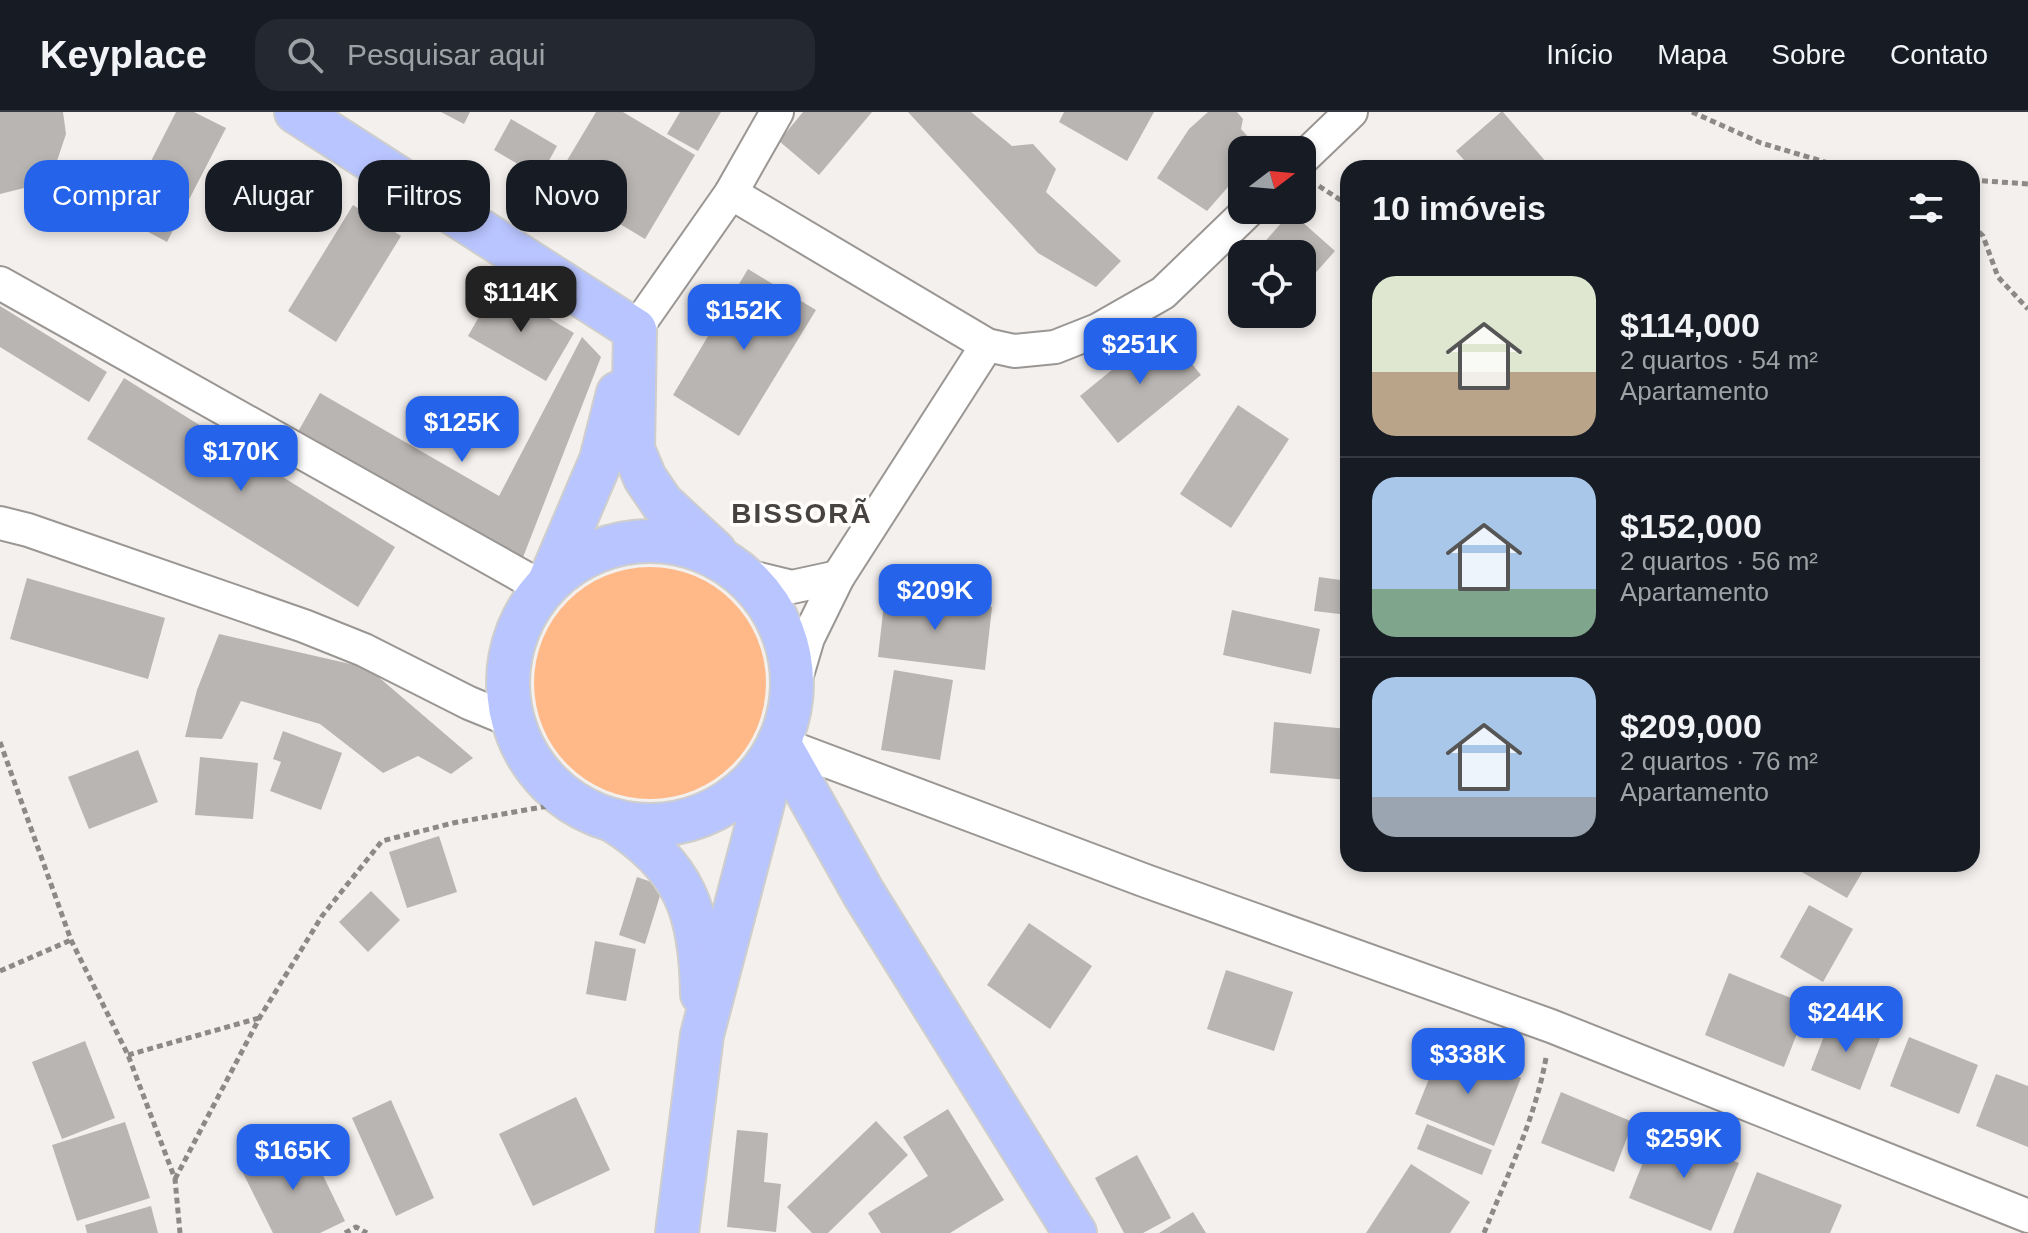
<!DOCTYPE html>
<html lang="pt">
<meta charset="utf-8">
<style>
:root{--surface:#171b24;--page:#242831;--text:#f1f3f6;--muted:#9ea1a6;--line:#363941;--accent:#2563eb}
body{margin:0;font-family:Arial,sans-serif;background:var(--page);color:var(--text);height:100vh;display:flex;flex-direction:column;font-size:30px;white-space:nowrap}
*{box-sizing:border-box;margin:0}
p{font-size:26px;color:var(--muted)}
.icon{flex:none;width:44px;height:44px;fill:none;stroke:currentColor;stroke-width:2;stroke-linecap:round;stroke-linejoin:round}
.map{position:relative;flex:1;overflow:hidden}
.sheet{position:absolute;left:1340px;top:48px;width:640px;height:712px;display:flex;flex-direction:column;background:var(--surface);border-radius:24px;box-shadow:0 4px 12px #0003}
.sheet>*{flex:none}
.top-card{position:absolute;left:24px;top:48px;width:760px;height:72px;display:flex;gap:16px}
.needle{width:52px;rotate:74deg}
.fabs{position:absolute;left:1228px;top:24px;display:grid;gap:16px}
.fabs a{display:grid;place-items:center;width:88px;height:88px;border-radius:16px;background:var(--surface);box-shadow:0 4px 12px #0003;font-size:40px}
.price{position:absolute;translate:-50% -68px;padding:0 18px;border-radius:16px;background:var(--accent);color:#fff;font-size:26px;line-height:52px;filter:drop-shadow(0 2px 4px #0008)}
.price::after{content:'';position:absolute;left:50%;top:48px;width:24px;height:18px;margin-left:-12px;background:inherit;clip-path:polygon(0 0,100% 0,50% 100%)}
.price.selected{background:#222;color:#fff}
ul{padding:0;list-style:none}
li{display:flex;align-items:center;gap:24px;height:200px;padding:0 32px}
li+li{border-top:2px solid var(--line)}
li span{display:grid;place-items:center;flex:none;width:224px;height:160px;border-radius:24px;color:#555}
li>.icon{margin-inline-start:auto}
span .icon{width:96px;height:96px;fill:#fffc;stroke-width:1}
li b{font-size:34px}
h2{display:flex;justify-content:space-between;align-items:center;height:96px;padding:0 32px;font-size:34px}
.tag{padding:0 28px;border-radius:24px;background:var(--surface);box-shadow:0 4px 12px #0003;font-size:28px;line-height:72px}
.tag.selected{background:var(--accent);color:#fff}
header{display:flex;align-items:center;gap:48px;box-sizing:border-box;height:112px;padding:0 40px;background:var(--surface);border-bottom:2px solid var(--line)}
header strong{font-size:38px}
nav{display:flex;gap:44px;margin-inline-start:auto;font-size:28px}
.search{width:560px;height:72px;background:var(--page);display:flex;align-items:center;gap:20px;box-sizing:border-box;padding:0 28px;border-radius:24px;color:var(--muted);font-size:30px}
.map>svg:first-child{display:block}
</style>
<header>
<strong>Keyplace</strong>
<div class="search"><svg class="icon" aria-label="search" viewBox="0 0 24 24"><circle cx="10" cy="10" r="6"/><path d="M15 15l6 6"/></svg>Pesquisar aqui</div>
<nav><a>Início</a><a>Mapa</a><a>Sobre</a><a>Contato</a></nav>
</header>
<div class="map">
<svg width="2028" height="1121" viewBox="0 0 2028 1121">
<rect width="100%" height="100%" fill="#f4f0ed"/>
<!-- green -->
<circle fill="#ffb989" cx="650" cy="571" r="116"/>
<!-- building -->
<g fill="#b9b5b2">
<polygon points="0,0 63,0 66,22 56,52 32,74 0,82"/>
<polygon points="176,0 194,0 226,16 167,130 122,106"/>
<polygon points="441,0 470,0 464,12"/>
<polygon points="596,0 623,0 695,43 645,127 553,72"/>
<polygon points="680,0 721,0 698,39 667,22"/>
<polygon points="803,0 872,0 819,63 779,29"/>
<polygon points="908,0 971,0 1012,34 1033,32 1056,57 1046,80 1121,149 1096,175 1038,141"/>
<polygon points="1064,0 1154,0 1127,49 1059,10"/>
<polygon points="1208,0 1237,0 1243,7 1241,17 1260,38 1242,38 1242,59 1207,99 1157,66 1189,17"/>
<polygon points="1501,0 1503,0 1547,51 1541,56 1471,56 1456,39"/>
<polygon points="511,7 557,34 540,65 494,38"/>
<polygon points="353,93 401,124 336,230 288,199"/>
<polygon points="1291,100 1335,139 1302,176 1302,142 1254,142"/>
<polygon points="748,157 816,198 739,324 673,283"/>
<polygon points="496,175 574,221 546,269 468,224"/>
<polygon points="0,194 107,260 89,290 0,235"/>
<polygon points="1163,216 1201,263 1118,331 1080,284"/>
<polygon points="582,225 601,245 520,453 295,325 320,281 499,384"/>
<polygon points="124,266 395,435 358,495 87,327"/>
<polygon points="1238,293 1289,327 1231,416 1180,382"/>
<polygon points="1319,465 1348,469 1348,503 1314,499"/>
<polygon points="27,466 165,506 148,567 10,527"/>
<polygon points="885,482 992,495 985,558 878,545"/>
<polygon points="1232,498 1320,517 1311,562 1223,543"/>
<polygon points="219,522 368,556 473,646 451,662 418,644 383,661 320,612 241,589 222,627 185,625 197,578"/>
<polygon points="894,558 953,568 940,648 881,638"/>
<polygon points="1274,610 1348,617 1348,668 1270,661"/>
<polygon points="283,619 342,641 321,698 270,679 281,650 273,647"/>
<polygon points="138,638 158,690 89,717 68,665"/>
<polygon points="200,645 258,651 253,707 195,703"/>
<polygon points="439,724 457,780 407,796 389,740"/>
<polygon points="1803,752 1867,752 1847,786 1800,759"/>
<polygon points="637,765 663,774 645,832 619,823"/>
<polygon points="371,779 400,808 368,840 339,810"/>
<polygon points="1809,793 1853,817 1823,870 1780,845"/>
<polygon points="1029,811 1092,854 1050,917 987,873"/>
<polygon points="595,829 636,837 626,889 586,882"/>
<polygon points="1226,858 1293,880 1274,939 1207,917"/>
<polygon points="1729,861 1808,893 1784,955 1705,923"/>
<polygon points="1831,906 1880,926 1860,978 1811,958"/>
<polygon points="1909,925 1978,953 1959,1002 1890,974"/>
<polygon points="85,929 115,1006 62,1027 32,950"/>
<polygon points="1442,934 1521,966 1494,1034 1415,1002"/>
<polygon points="1996,962 2028,974 2028,1035 1976,1014"/>
<polygon points="1561,980 1633,1010 1614,1060 1541,1031"/>
<polygon points="576,985 610,1058 533,1094 499,1022"/>
<polygon points="391,988 434,1086 396,1104 352,1006"/>
<polygon points="948,997 1004,1088 950,1121 881,1121 868,1101 928,1064 903,1025"/>
<polygon points="876,1009 908,1043 828,1121 812,1121 787,1095"/>
<polygon points="125,1010 150,1086 77,1109 52,1033"/>
<polygon points="1427,1012 1492,1038 1482,1063 1417,1037"/>
<polygon points="1656,1017 1739,1051 1711,1119 1629,1086"/>
<polygon points="737,1018 768,1021 764,1070 781,1072 776,1120 727,1115"/>
<polygon points="305,1026 345,1109 320,1121 273,1121 241,1057"/>
<polygon points="1137,1043 1171,1106 1143,1121 1124,1121 1095,1066"/>
<polygon points="1411,1052 1470,1090 1450,1121 1366,1121"/>
<polygon points="1757,1060 1842,1093 1830,1121 1733,1121"/>
<polygon points="151,1094 158,1121 87,1121 85,1113"/>
<polygon points="1193,1100 1206,1121 1159,1121"/>
</g>
<g fill="none" stroke-linecap="round" stroke-linejoin="round">
<defs>
<g id="minor">
<polyline points="1302,47 1351,0"/>
<polyline points="731,81 987,233 1014,239 1055,235 1098,218 1163,181 1249,98"/>
<polyline points="0,171 543,476"/>
<polyline points="635,218 731,81 777,0"/>
<polyline points="0,411 28,418 304,514 364,538 469,591 513,609"/>
<polyline points="742,463 792,475 838,465"/>
<polyline points="792,580 808,526 838,465 987,233"/>
<polyline points="779,631 1146,769 1551,914 2028,1104"/>
</g>
<g id="major">
<polyline points="296,0 635,218"/>
<polyline points="635,218 633,337 645,366 662,391 715,440"/>
<circle cx="650" cy="571" r="142"/>
<polyline points="549,470 601,348 618,281"/>
<polyline points="779,631 864,782 1075,1121"/>
<path d="M614,709c71,45 87,91 88,173"/>
<polyline points="677,1121 702,923 775,645"/>
</g>
</defs>
<!-- minor casing -->
<use href="#minor" stroke="#999693" stroke-width="36"/>
<!-- major casing -->
<use href="#major" stroke="#cececd" stroke-width="46"/>
<!-- path -->
<g stroke="#8c8a88" stroke-width="5" stroke-dasharray="6 4" stroke-linecap="butt">
<polyline points="1692,0 1761,31 1845,56"/>
<polyline points="1972,68 2028,72"/>
<polyline points="1319,74 1348,93"/>
<polyline points="1972,113 1983,124 1998,165 2028,197"/>
<polyline points="0,630 71,828 128,943 175,1067 180,1121"/>
<polyline points="0,859 71,828"/>
<polyline points="128,943 259,906"/>
<polyline points="175,1067 260,905 322,804 382,729 453,711 570,690"/>
<polyline points="345,1121 356,1115 367,1121"/>
<path d="M1484,1121c23,-57 51,-114 62,-175"/>
</g>
<!-- minor -->
<use href="#minor" stroke="#fff" stroke-width="32"/>
<!-- major -->
<use href="#major" stroke="#b9c5ff" stroke-width="42"/>
</g>
<g text-anchor="middle" dominant-baseline="central" stroke-width="7" stroke-linejoin="round" paint-order="stroke">
<!-- district labels -->
<g font-size="28" font-weight="bold" letter-spacing="2" fill="#464341" stroke="#fffefd">
<text x="802" y="401">BISSORÃ</text>
</g>
</g>
</svg>
<div class="fabs">
<a><svg class="needle" viewBox="-14 -14 28 28"><path d="M0-13l5 13h-10z" fill="#e53935"/><path d="M0 13l5-13h-10z" fill="#9ea1a6"/></svg></a>
<a><svg class="icon" aria-label="locate" viewBox="0 0 24 24"><circle cx="12" cy="12" r="6"/><path d="M12 2v4M12 18v4M2 12h4M18 12h4"/></svg></a>
</div>
<b class="price selected" style="left:521px;top:222px">$114K</b>
<b class="price" style="left:744px;top:240px">$152K</b>
<b class="price" style="left:1140px;top:274px">$251K</b>
<b class="price" style="left:462px;top:352px">$125K</b>
<b class="price" style="left:241px;top:381px">$170K</b>
<b class="price" style="left:935px;top:520px">$209K</b>
<b class="price" style="left:1846px;top:942px">$244K</b>
<b class="price" style="left:1468px;top:984px">$338K</b>
<b class="price" style="left:1684px;top:1068px">$259K</b>
<b class="price" style="left:293px;top:1080px">$165K</b>
<div class="top-card">
<a class="tag selected">Comprar</a>
<a class="tag">Alugar</a>
<a class="tag">Filtros</a>
<a class="tag">Novo</a>
</div>
<section class="sheet">
<h2>10 imóveis<svg class="icon" aria-label="filters" viewBox="0 0 24 24"><path d="M4 7h16M4 17h16"/><circle cx="9" cy="7" r="2"/><circle cx="15" cy="17" r="2"/></svg></h2>
<ul>
<li><span style="background:linear-gradient(#dfe7d0 60%,#b9a48a 0)"><svg class="icon" aria-label="home" viewBox="0 0 24 24"><path d="M3 11l9-7 9 7M6 9v11h12V9"/></svg></span><div><b>$114,000</b><p>2 quartos · 54 m²</p><p>Apartamento</p></div></li>
<li><span style="background:linear-gradient(#a9c7e8 70%,#7fa58c 0)"><svg class="icon" aria-label="home" viewBox="0 0 24 24"><path d="M3 11l9-7 9 7M6 9v11h12V9"/></svg></span><div><b>$152,000</b><p>2 quartos · 56 m²</p><p>Apartamento</p></div></li>
<li><span style="background:linear-gradient(#a9c7e8 75%,#9aa5b1 0)"><svg class="icon" aria-label="home" viewBox="0 0 24 24"><path d="M3 11l9-7 9 7M6 9v11h12V9"/></svg></span><div><b>$209,000</b><p>2 quartos · 76 m²</p><p>Apartamento</p></div></li>
</ul>
</section>
</div>
